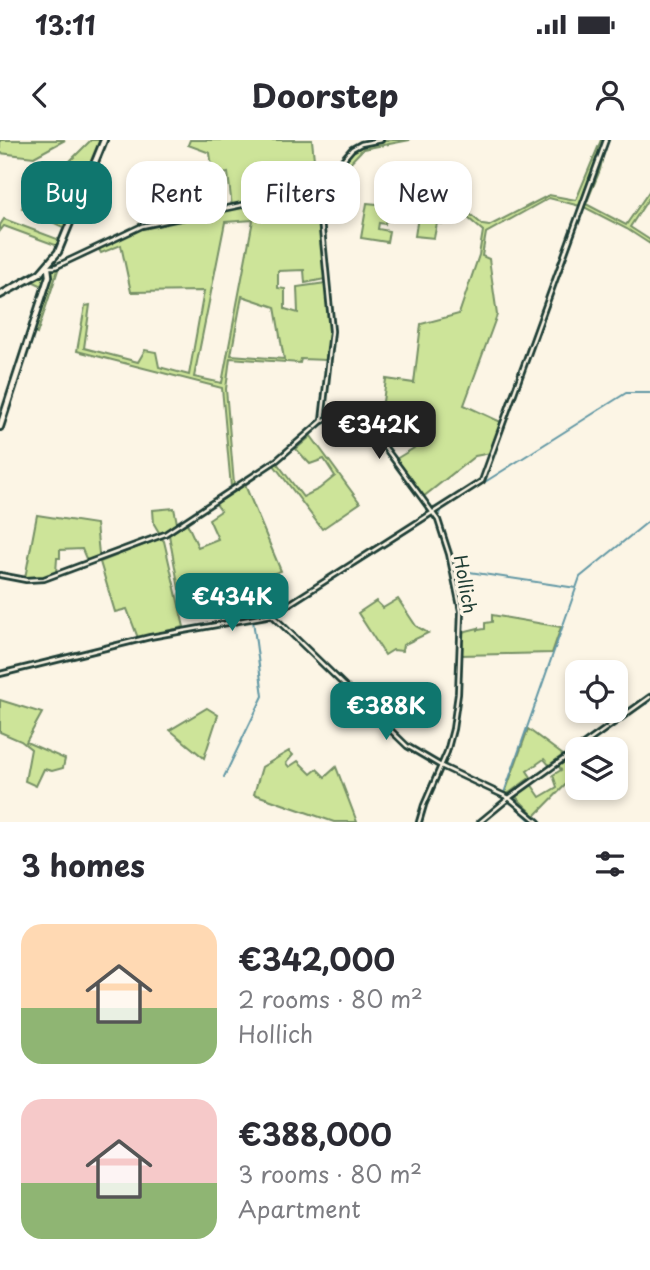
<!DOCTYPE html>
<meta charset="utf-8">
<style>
:root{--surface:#fff;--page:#f7f7f7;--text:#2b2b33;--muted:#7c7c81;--accent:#0f766e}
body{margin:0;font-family:"Playpen Sans",sans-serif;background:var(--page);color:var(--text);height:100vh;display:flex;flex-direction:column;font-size:26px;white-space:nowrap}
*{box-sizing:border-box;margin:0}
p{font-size:23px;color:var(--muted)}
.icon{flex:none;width:38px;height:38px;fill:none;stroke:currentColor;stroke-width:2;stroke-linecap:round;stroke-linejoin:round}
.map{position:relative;height:682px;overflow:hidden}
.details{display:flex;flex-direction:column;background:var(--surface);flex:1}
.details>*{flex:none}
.hud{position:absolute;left:21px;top:21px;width:609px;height:63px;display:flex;gap:14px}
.fabs{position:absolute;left:565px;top:520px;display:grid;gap:14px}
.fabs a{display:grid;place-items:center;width:63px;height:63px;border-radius:14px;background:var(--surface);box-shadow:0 4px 10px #0003;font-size:35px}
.price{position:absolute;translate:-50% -60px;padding:0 16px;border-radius:14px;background:var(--accent);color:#fff;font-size:23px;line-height:46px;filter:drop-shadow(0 2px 4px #0008)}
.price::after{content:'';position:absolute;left:50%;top:42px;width:21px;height:16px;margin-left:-10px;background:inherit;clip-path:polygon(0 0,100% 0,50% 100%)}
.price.active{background:#222;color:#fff}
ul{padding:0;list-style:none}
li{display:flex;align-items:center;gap:21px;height:175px;padding:0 21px}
li span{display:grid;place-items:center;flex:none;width:196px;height:140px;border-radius:21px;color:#555}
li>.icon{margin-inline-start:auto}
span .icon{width:84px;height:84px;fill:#fffc;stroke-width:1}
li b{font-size:30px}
h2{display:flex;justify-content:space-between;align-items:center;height:84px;padding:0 21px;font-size:30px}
.tag{padding:0 24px;border-radius:21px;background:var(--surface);box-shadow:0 4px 10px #0003;font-size:24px;line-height:63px}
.tag.active{background:var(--accent);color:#fff}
.status{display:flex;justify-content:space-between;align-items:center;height:49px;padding:0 35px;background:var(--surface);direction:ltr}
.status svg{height:19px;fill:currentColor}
header{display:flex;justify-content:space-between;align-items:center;height:91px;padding:0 21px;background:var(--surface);font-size:32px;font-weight:700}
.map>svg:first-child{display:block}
</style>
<div class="status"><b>13:11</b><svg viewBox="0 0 49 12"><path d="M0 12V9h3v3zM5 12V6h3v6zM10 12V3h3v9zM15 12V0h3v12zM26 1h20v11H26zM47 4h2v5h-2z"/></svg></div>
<header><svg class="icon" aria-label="back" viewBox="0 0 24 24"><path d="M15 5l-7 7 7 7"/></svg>Doorstep<svg class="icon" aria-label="person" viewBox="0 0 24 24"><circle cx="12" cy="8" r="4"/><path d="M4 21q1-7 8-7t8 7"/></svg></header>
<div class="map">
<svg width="650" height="682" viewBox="0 0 650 682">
<rect width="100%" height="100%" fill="#fcf5e5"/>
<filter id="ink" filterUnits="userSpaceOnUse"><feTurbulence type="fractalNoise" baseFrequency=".0143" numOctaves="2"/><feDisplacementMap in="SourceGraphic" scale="14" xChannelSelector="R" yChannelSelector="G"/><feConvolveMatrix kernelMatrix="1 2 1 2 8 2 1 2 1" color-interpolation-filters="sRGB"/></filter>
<g filter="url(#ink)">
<!-- green -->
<g fill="#cde499" stroke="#769066" stroke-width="2" fill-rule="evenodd">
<polygon points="0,0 65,0 34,17 0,13"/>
<polygon points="91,0 101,0 65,88 22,68 32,45 53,38"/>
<polygon points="190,0 312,0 317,48 232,67 228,33 213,36 210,13 188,5"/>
<polygon points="391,0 410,0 363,9 321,53 321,49 353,10 362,5"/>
<polygon points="601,0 604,0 580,66 549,58 486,93 482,116 489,119 497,175 464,265 501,282 491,313 475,316 423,357 396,319 414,308 399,285 379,298 360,270 383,262 386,239 414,243 421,184 459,174 479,115 483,91 452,64 447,84 437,83 434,98 415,96 421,57 454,61 483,85 489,86 549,55 576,60"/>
<polygon points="604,11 600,30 586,64 626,85 650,50 650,56 630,87 650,100 650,104 627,89 584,67"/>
<path d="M316,52l9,87 -20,4 -1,-13 -26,1v17l7,1v20l13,4 -1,-26 29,-4 4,48 -4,29 -25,-1 -1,4 -70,-5 -4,31 8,95 -3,3 -9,-99 -145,-37 8,-45 5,-1 -6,43 54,14 7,-12 11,2 3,15 30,8 15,-84 -73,1 -10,-47 -20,8 -3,-5 45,-21 79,-14 1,-2zM253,80l-31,163 -28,-6 31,-155zM242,156l33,11 9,52 -53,-4z"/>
<polygon points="367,63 387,65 385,84 379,83 378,89 389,91 387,102 361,98"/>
<polygon points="4,79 60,100 58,106 4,86 0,91 0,85"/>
<polygon points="57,124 58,130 37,194 33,192 47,148 32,141"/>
<polygon points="311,296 360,363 322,389 274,325 277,323 303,357 319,349 335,336 324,319 310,324 296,309"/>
<polygon points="245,345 281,431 238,445 236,439 192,444 179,449 169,395 187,383 198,407 218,399 209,379 221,371 216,364"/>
<polygon points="174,368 177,383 160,394 154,384 153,370"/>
<polygon points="37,375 96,384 99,414 102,416 87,421 82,409 60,410 60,418 57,418 56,433 45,437 25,438"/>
<polygon points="161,398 164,401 184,487 138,498 127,469 115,472 100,422"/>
<polygon points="398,459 416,486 428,493 403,505 402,511 393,510 385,515 358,473 376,461 383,468"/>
<polygon points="492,475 561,487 552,513 461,515 462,492 478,488 478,490 485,489 485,483 492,482"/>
<polygon points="0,560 42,573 26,602 65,619 63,628 52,631 44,629 36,646 25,641 31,609 21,601 0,592"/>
<polygon points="207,568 218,575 204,618 170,590"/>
<polygon points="528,589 563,615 549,625 544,619 527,631 531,637 509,653 505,653"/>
<polygon points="289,611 293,615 286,623 289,627 298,621 311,634 317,629 325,637 336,627 357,682 334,682 254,654 262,627"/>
<polygon points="570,618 577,624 577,633 535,676 515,656 531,644 540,657 557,647 553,635 561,630 558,625"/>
</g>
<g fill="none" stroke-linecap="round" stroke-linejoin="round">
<!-- stream -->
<g stroke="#6298a5" stroke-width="2">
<polyline points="440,374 442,369 626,253 650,253"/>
<polyline points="456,430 576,448"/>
<polyline points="456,455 459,475"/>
<polyline points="457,532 459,480"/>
<polyline points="647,564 650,561"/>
<polyline points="224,637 263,556 253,480 279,474 429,378"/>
<polyline points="504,653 580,437 650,380"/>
<polyline points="484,682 506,663 511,662 532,682"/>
</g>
<defs>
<g id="street">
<polyline points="48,127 55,127 142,86 318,49"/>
<polyline points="322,281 349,270 359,272 438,380 449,414 461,471 458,554 453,589 447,612 424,665 419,682"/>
<polyline points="0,435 26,440 44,439 165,394 277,320 322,281 332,191 318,49 352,9 361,4 381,0"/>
<polyline points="272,475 407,606 441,626 509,658 538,682"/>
<polyline points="0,534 150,497 272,475 482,341 606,0"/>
<polyline points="480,682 509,658 650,557"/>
</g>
<g id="secondary">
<polyline points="0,155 40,133 58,112 104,0"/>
<polyline points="0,287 49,136 48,128"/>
</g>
</defs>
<!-- street casing -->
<use href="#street" stroke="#1f3d34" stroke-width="8"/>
<!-- secondary casing -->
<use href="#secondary" stroke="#1f3d34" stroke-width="10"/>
<!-- street -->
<use href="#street" stroke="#fcf5e5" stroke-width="2.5"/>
<!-- secondary -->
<use href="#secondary" stroke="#fcf5e5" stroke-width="4.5"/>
</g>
</g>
<g text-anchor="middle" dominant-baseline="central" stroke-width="7" stroke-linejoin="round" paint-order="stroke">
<!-- street labels -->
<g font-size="18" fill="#1f3d34" stroke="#fcf5e5">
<text transform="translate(466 444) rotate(80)">Hollich</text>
</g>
</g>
</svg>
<div class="fabs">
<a><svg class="icon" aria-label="locate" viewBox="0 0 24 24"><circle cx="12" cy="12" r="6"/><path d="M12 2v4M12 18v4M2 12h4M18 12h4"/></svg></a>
<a><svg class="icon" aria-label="layers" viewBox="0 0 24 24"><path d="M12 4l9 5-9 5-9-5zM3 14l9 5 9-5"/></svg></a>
</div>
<b class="price active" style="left:379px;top:321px">€342K</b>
<b class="price" style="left:232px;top:493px">€434K</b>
<b class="price" style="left:386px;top:602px">€388K</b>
<div class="hud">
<a class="tag active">Buy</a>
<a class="tag">Rent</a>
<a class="tag">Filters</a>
<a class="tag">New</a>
</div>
</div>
<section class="details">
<h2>3 homes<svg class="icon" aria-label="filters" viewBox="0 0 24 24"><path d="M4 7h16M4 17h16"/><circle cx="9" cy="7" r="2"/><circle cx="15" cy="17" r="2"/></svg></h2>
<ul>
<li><span style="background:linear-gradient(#ffd9b3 60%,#8fb573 0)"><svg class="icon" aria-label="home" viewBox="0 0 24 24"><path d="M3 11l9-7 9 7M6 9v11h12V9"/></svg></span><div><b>€342,000</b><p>2 rooms · 80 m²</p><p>Hollich</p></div></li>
<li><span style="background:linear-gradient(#f6c9c9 60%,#8fb573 0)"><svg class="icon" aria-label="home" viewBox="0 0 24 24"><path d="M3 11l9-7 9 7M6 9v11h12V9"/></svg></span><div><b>€388,000</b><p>3 rooms · 80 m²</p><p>Apartment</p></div></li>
</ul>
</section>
